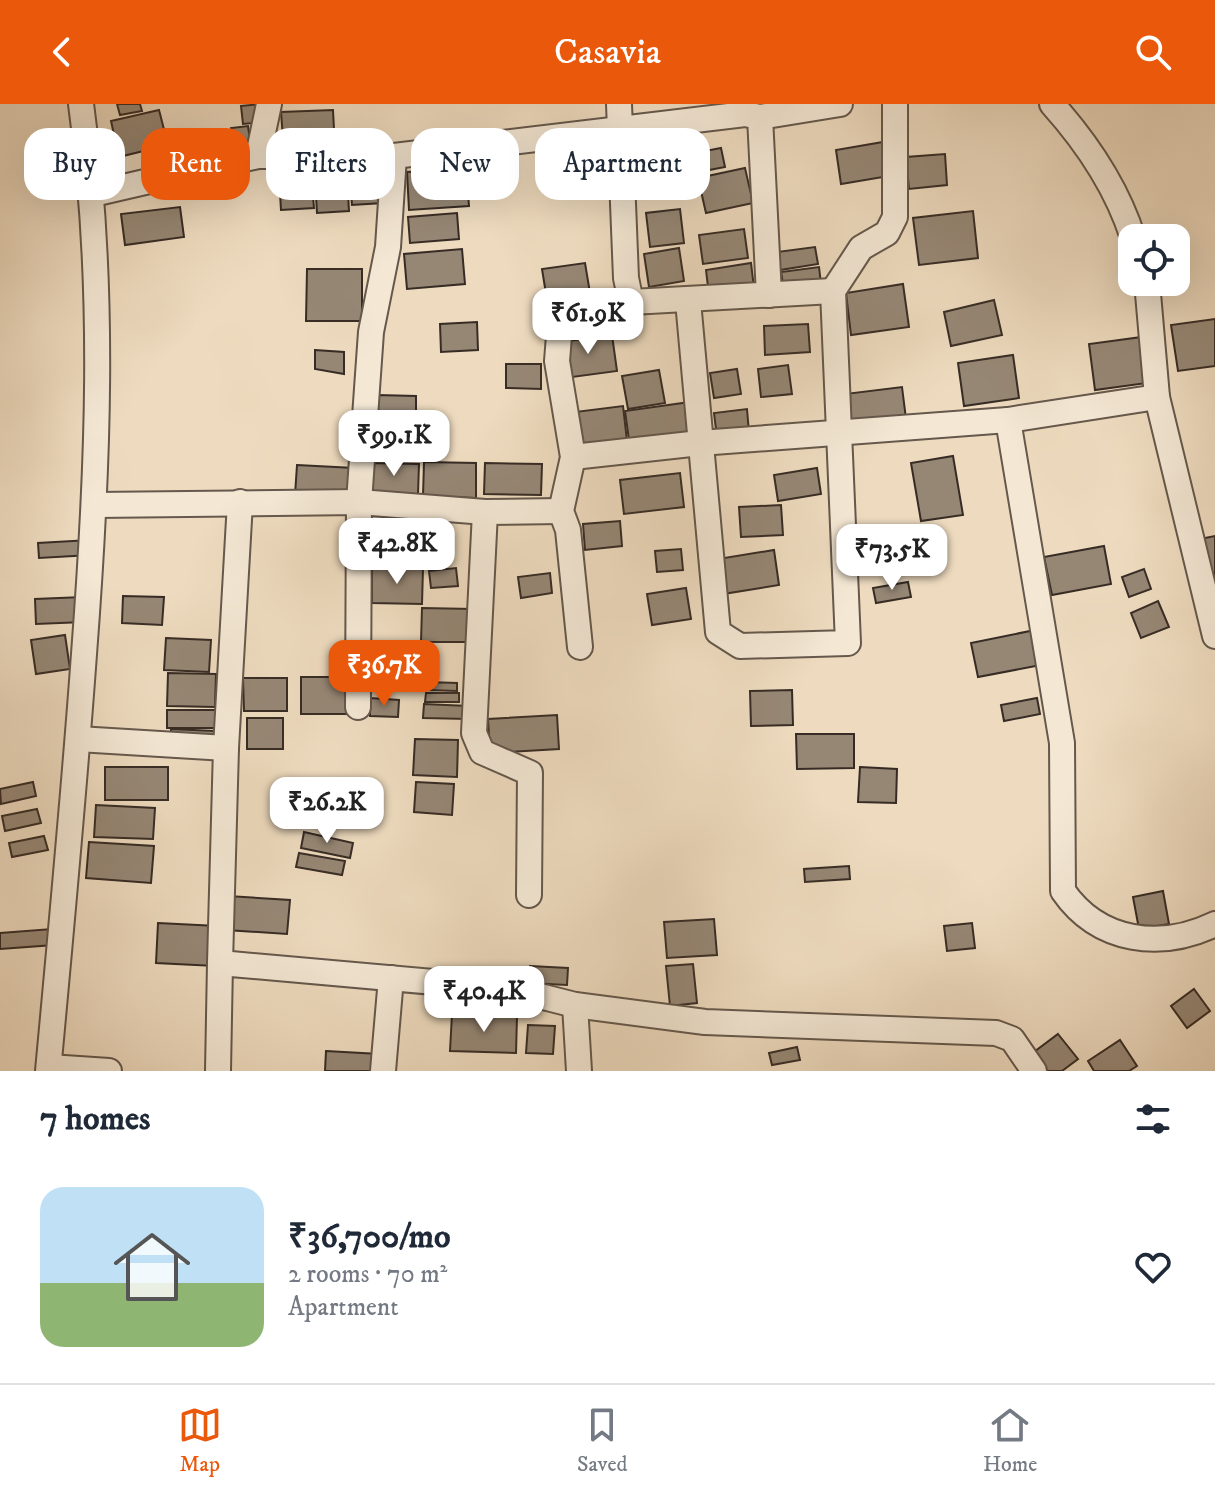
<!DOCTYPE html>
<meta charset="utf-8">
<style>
:root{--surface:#fff;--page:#f2f2f3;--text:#1f2937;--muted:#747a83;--line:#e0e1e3;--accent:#ea580c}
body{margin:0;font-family:"IM FELL DW Pica",serif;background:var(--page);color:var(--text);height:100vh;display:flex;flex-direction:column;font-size:30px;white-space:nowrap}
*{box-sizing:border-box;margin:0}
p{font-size:26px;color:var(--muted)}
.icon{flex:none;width:44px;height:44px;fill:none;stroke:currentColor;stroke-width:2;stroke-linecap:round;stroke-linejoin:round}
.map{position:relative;height:967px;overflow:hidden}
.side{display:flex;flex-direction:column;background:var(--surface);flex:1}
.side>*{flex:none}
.top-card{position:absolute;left:24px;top:24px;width:800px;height:72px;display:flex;gap:16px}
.tools{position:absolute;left:1118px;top:120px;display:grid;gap:16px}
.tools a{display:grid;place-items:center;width:72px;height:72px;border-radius:16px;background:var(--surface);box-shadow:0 8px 32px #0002;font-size:40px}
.price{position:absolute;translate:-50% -68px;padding:0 18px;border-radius:16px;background:#fff;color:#222;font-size:26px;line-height:52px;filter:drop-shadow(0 2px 4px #0008)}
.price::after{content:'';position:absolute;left:50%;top:48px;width:24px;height:18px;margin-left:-12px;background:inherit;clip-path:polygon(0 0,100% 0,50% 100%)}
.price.active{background:var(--accent);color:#fff}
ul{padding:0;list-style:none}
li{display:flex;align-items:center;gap:24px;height:200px;padding:0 40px}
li+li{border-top:2px solid var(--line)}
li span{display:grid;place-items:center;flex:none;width:224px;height:160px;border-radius:24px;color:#555}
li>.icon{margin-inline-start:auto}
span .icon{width:96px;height:96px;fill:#fffc;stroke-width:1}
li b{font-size:34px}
h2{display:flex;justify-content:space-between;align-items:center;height:96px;padding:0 40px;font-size:34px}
.chip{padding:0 28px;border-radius:24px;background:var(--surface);box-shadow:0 8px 32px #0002;font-size:28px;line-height:72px}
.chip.active{background:var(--accent);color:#fff}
header{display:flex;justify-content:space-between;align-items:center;height:104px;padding:0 40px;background:var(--accent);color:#fff;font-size:36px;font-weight:600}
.menu{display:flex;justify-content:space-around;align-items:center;height:112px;border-top:2px solid var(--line);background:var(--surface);font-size:22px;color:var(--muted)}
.menu a{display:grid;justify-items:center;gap:4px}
.menu .active{color:var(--accent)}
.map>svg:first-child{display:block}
</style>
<header><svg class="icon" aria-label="back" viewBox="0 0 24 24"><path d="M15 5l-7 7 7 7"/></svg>Casavia<svg class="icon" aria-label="search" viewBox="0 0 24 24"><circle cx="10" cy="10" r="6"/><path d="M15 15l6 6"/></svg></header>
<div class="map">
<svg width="1215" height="967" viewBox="0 0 1215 967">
<rect width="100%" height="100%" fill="#eedbbf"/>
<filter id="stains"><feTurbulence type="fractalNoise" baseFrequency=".0025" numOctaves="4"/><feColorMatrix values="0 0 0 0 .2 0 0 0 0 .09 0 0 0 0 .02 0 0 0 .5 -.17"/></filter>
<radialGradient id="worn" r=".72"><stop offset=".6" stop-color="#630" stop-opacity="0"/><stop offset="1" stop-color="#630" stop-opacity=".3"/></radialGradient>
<!-- building -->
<g fill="#968775" stroke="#372c25" stroke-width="2">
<polygon points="117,0 140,0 142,7 120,11"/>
<polygon points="261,0 262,18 243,20 241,2"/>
<polygon points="159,6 168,41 119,53 111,17"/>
<polygon points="333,6 335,45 284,48 281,8"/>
<polygon points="248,22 251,43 235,46 231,24"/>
<polygon points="883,38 889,72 841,80 836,46"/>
<polygon points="683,39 689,74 640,82 635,46"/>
<polygon points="721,44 725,63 704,67 700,48"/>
<polygon points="945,50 947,81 909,85 906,53"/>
<polygon points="466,64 469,102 409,106 407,68"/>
<polygon points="745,64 753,99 706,109 698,74"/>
<polygon points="382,68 383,99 352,101 350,76 358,75 358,70"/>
<polygon points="311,70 314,104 281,106 279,72"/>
<polygon points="347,73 349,107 317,109 315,75"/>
<polygon points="180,103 184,133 125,141 121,110"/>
<polygon points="680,105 684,139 650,143 646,109"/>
<polygon points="973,107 978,154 919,161 913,114"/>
<polygon points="457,109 459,135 410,139 408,113"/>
<polygon points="744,125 748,154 703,160 699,131"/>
<polygon points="815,143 818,160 780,166 777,148"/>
<polygon points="679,144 684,177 649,183 644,150"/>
<polygon points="462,145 465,180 407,185 404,150"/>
<polygon points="585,159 590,189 547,196 542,165"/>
<polygon points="751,159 754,184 709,191 706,166"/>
<polygon points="819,163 821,180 784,186 781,168"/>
<polygon points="307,165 362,165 362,217 306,217"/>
<polygon points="903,180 909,223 851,231 846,189"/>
<polygon points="994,196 1002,231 951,242 944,208"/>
<polygon points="1215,215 1215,262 1178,267 1171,221"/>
<polygon points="477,218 478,246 441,248 440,220"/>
<polygon points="808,220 810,248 765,251 764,222"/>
<polygon points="612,231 617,267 565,274 560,238"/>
<polygon points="1142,233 1147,279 1095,286 1089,240"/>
<polygon points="315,246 344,248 344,270 315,265"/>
<polygon points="1013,251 1019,294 964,302 958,259"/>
<polygon points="506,260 541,260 541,285 506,284"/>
<polygon points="788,261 792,290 761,293 758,265"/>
<polygon points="737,265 741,290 714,294 710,269"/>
<polygon points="659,266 665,299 628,305 622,272"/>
<polygon points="902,283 906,315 848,323 845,290"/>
<polygon points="377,291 416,292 416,321 376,320"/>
<polygon points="690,298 694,334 630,343 625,307"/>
<polygon points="623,302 627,337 581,343 575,308"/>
<polygon points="747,305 749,329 717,333 714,309"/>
<polygon points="953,352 963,411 921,417 911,359"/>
<polygon points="424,358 476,359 476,394 423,392"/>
<polygon points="369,359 419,360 418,390 369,389"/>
<polygon points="485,359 542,360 541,391 484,390"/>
<polygon points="297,361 354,364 353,394 295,391"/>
<polygon points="817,364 821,390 778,397 774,371"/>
<polygon points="680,369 684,403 624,410 620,376"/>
<polygon points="781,401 783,431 741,433 739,403"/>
<polygon points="620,417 622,442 585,446 583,420"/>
<polygon points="1215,432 1215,477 1205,479 1195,436"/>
<polygon points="90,436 91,451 39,454 38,439"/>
<polygon points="1104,442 1111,480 1052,491 1044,453"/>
<polygon points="681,445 683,466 657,468 655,447"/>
<polygon points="774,446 779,481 723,490 718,455"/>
<polygon points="372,464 423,464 422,500 372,499"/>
<polygon points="456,464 458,482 431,484 429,467"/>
<polygon points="1144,465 1151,485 1129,493 1122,473"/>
<polygon points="550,469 552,489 521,494 518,473"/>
<polygon points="908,478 911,493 876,499 873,484"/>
<polygon points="686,484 691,515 652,521 647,490"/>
<polygon points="123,492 164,493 162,521 122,519"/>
<polygon points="83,493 84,518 36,520 35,495"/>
<polygon points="1158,497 1169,523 1141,534 1131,509"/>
<polygon points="422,504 473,505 472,538 421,538"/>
<polygon points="1035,526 1041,561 978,573 971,539"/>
<polygon points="65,531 70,565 36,570 31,536"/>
<polygon points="166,534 211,536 209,568 164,566"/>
<polygon points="168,569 216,570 215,603 167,602"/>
<rect x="301" y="573" width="50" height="37"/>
<polygon points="243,574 287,574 287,607 244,607"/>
<polygon points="426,578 457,579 457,587 426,586"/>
<polygon points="792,586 793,621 751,622 750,587"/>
<polygon points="426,589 459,589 459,598 425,598"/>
<polygon points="370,594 399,596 398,613 370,612"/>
<polygon points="1037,594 1040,610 1004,617 1001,601"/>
<polygon points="424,600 468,602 468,615 423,614"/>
<rect x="167" y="606" width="51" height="18"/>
<polygon points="557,611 559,645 490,649 488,615"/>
<rect x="247" y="614" width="36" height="31"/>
<polygon points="171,625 215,627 214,641 170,639"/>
<polygon points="796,630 854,630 854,664 797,665"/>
<polygon points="415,635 458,636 457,673 413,671"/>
<rect x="105" y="663" width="63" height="33"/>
<polygon points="860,663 897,665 896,699 858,698"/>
<polygon points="33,678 36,692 1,700 0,685"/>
<polygon points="416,678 454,680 452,711 414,708"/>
<polygon points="96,701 155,704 153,735 94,733"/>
<polygon points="37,705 41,719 5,727 2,712"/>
<polygon points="304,728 353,739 350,754 301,744"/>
<polygon points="44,732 48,746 12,753 9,739"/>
<polygon points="89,738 154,742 151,779 86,774"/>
<polygon points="299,749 345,757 342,771 296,763"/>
<polygon points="849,762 850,775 805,778 804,765"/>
<polygon points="1163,787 1169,820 1139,825 1133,793"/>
<polygon points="228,792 290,796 287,830 226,826"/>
<polygon points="714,815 717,851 667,854 664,818"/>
<polygon points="158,819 217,822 215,862 156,859"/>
<polygon points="972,819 975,844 947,847 944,822"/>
<polygon points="52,825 54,841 0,845 0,829"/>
<polygon points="693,860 697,899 670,902 666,862"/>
<polygon points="530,862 568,864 567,881 528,879"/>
<polygon points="1194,885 1210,907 1187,924 1171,902"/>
<polygon points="452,910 517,912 516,949 450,947"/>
<polygon points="528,921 555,922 553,950 526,949"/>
<polygon points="1058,930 1078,955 1062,967 1048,967 1034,948"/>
<polygon points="1120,936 1137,962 1129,967 1094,967 1088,957"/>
<polygon points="797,943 800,956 772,961 769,949"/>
<polygon points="326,947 379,950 377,967 325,967"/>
</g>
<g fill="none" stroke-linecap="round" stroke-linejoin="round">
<defs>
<g id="street">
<polyline points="619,0 626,174 631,198"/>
<path d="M1052,0c35,39 65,84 81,134"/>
<polyline points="760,13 769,191"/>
<polyline points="258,52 269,0"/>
<polyline points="93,90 258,52 394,52 745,10 760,13 840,0"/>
<polyline points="1147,178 1157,293 1215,532"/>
<polyline points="688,197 718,528 740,542 848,539 833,187 861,144 887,129 895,113 895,0"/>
<path d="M1008,316l54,323 1,148c36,52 98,59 152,33"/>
<polyline points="573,353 700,339 1008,316 1157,293"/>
<polyline points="95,401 359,398 485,408 561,407"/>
<polyline points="485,408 474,629 482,648 530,669 529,791"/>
<polyline points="580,543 568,426 561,407 573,353 557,257 559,232 567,218 579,208 631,198 833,187"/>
<polyline points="358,603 359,398 371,228 388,143 394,52"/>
<polyline points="78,635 226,644"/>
<polyline points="220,859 226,644 240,398"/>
<polyline points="575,901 579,967"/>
<polyline points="49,963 109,967"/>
<path d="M48,967c13,-139 26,-278 36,-417 14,-184 22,-367 -3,-550"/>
<polyline points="218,967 220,859 512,885 575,901 705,918 996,929 1012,935 1034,967"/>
<polyline points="383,967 391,874"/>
</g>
</defs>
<!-- street casing -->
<use href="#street" stroke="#65584c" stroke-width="28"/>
<!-- street -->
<use href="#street" stroke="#f4e8d5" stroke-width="24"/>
</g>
<rect width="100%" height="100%" filter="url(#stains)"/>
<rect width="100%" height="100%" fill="url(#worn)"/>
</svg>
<div class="tools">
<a><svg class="icon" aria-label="locate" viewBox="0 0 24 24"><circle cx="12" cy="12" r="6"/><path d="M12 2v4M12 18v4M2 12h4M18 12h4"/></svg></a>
</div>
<b class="price" style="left:588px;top:252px">₹61.9K</b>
<b class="price" style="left:394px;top:374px">₹99.1K</b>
<b class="price" style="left:397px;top:482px">₹42.8K</b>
<b class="price" style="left:892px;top:488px">₹73.5K</b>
<b class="price active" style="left:384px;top:604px">₹36.7K</b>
<b class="price" style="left:327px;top:741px">₹26.2K</b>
<b class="price" style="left:484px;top:930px">₹40.4K</b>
<div class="top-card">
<a class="chip">Buy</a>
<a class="chip active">Rent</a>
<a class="chip">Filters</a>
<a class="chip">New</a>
<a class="chip">Apartment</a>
</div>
</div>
<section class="side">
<h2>7 homes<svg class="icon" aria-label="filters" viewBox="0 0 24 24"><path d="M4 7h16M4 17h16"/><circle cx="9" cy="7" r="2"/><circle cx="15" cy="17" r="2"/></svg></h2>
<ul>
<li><span style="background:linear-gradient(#bfe0f5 60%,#8fb573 0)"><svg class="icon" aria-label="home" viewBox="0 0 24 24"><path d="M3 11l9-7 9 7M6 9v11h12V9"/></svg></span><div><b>₹36,700/mo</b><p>2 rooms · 70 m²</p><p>Apartment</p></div><svg class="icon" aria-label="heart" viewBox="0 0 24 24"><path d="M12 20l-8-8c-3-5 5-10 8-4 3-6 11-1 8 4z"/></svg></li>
</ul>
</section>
<nav class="menu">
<a class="active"><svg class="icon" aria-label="map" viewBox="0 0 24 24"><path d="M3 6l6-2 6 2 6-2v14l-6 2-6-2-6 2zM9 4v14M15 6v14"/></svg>Map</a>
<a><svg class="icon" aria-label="saved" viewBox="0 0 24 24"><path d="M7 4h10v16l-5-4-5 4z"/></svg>Saved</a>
<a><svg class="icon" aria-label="home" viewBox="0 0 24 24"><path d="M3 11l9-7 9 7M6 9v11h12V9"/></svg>Home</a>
</nav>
